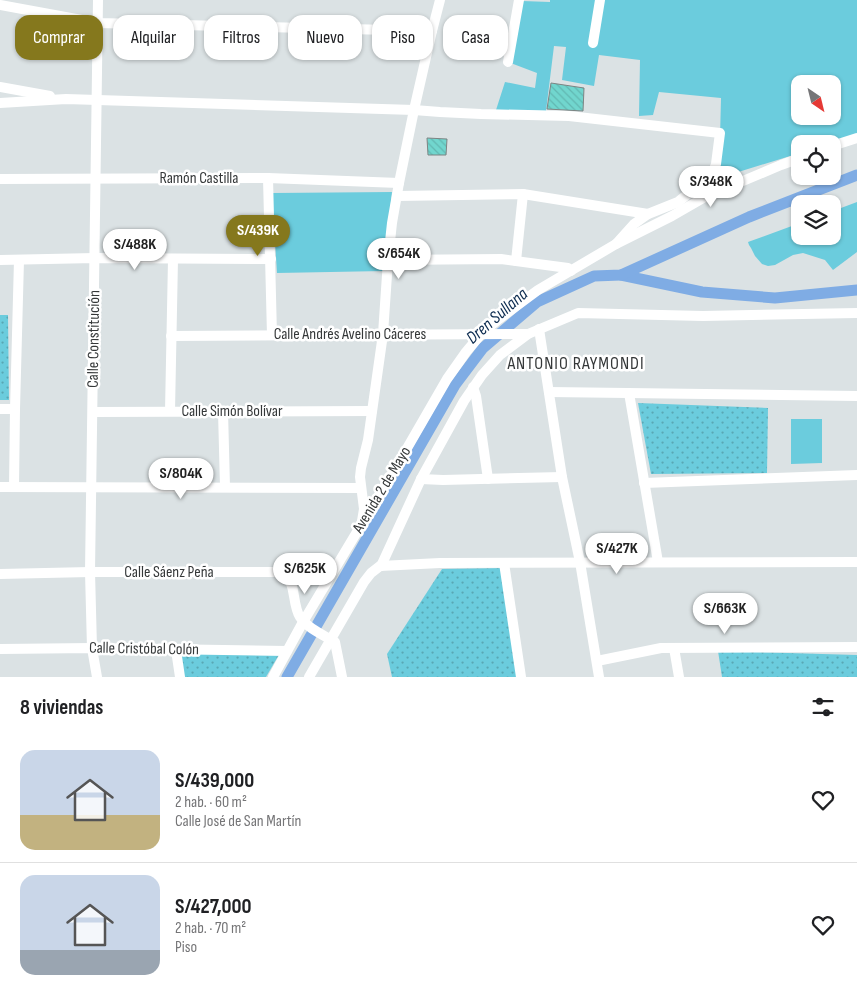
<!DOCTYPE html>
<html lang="es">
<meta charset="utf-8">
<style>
:root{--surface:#fff;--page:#f2f2f2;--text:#202124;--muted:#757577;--line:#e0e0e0;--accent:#85781d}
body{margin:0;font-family:"Sofia Sans Condensed",sans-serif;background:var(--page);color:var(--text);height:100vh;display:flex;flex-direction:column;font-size:19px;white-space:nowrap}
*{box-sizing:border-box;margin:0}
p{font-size:16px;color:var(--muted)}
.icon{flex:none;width:28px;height:28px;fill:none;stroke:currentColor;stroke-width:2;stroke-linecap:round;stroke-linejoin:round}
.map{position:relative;height:677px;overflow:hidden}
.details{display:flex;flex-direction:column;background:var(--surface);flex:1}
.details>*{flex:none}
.top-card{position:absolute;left:15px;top:15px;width:500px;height:45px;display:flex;gap:10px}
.needle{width:32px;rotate:145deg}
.buttons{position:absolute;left:791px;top:75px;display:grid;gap:10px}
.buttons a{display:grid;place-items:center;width:50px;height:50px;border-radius:10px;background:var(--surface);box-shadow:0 1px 4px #0004;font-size:25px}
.price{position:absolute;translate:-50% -42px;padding:0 11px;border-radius:18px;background:#fff;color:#222;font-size:16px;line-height:32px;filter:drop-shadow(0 1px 2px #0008)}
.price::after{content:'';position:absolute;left:50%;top:30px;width:15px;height:11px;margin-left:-8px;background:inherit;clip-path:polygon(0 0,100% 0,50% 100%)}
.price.on{background:var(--accent);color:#fff}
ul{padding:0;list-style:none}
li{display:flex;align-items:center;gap:15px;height:125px;padding:0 20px}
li+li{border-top:1px solid var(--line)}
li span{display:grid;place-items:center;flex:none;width:140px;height:100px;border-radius:15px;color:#555}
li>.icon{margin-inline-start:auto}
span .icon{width:60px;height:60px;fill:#fffc;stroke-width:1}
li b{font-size:21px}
h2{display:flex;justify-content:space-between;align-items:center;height:60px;padding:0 20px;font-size:21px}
.tag{padding:0 18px;border-radius:15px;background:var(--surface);box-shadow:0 1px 4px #0004;font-size:18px;line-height:45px}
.tag.on{background:var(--accent);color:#fff}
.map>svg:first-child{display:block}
</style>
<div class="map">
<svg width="857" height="677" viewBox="0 0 857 677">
<defs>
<pattern id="park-dots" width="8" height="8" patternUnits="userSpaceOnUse" patternTransform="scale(1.25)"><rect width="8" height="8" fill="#6bccdd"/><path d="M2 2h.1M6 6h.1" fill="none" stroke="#59a7b4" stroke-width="1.8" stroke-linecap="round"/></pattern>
<pattern id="building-back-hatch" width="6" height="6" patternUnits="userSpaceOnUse" patternTransform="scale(1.25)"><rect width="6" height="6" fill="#71d6ce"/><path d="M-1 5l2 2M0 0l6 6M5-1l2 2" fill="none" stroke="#62b8b2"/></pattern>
</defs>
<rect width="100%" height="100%" fill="#dbe2e4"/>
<!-- grass -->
<g fill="#6bccdd" fill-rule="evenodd">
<path d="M550,0h307v135l-27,9h-30v9l-81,25 2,-80 -62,-6 -6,23 -14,1 1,-56 -41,-5 -5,31 -32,-6 4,-33 -12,-1 -8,65 -50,-1 9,-28 30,6 2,-15 -29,-11 14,-61 28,1zM800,84h32v32h-32z"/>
<polygon points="392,192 384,271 277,273 272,193"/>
<polygon points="857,202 857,252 833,270 825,260 803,253 793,255 775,265 768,266 762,264 755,256 751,248 749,245 748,242 800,223 800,236 832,236 833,211"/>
<polygon points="791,419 822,419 822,463 791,464"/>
</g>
<!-- park -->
<g fill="url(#park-dots)">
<polygon points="0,315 8,315 9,400 0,400"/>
<polygon points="638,403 768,408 767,473 651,474"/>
<polygon points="506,568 517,677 392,677 387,654 442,569"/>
<polygon points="718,651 857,655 857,677 722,677"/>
<polygon points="280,653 266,677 183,677 181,654"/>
</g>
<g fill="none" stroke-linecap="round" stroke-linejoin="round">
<!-- canal -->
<g stroke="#7face4" stroke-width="11">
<polyline points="621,275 702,292 775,298 857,290"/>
<polyline points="287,677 455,385 483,348 537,302 594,276 621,275 749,217 857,175"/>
</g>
</g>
<!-- building -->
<g fill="url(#building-back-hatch)" stroke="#7d8483">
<polygon points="551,83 584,88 583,111 547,109"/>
<polygon points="427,138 447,139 446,155 428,155"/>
</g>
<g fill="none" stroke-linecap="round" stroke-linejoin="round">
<!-- minor -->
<g stroke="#fff" stroke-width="10">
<polyline points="0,5 98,23 432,31"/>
<polyline points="593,43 600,0"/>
<polyline points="508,62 519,0"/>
<polyline points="0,87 50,96"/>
<polyline points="0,103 66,99 414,110 440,112 481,114 569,116 720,133 716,164 714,169 710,176 678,202 648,214 634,224 616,244"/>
<polyline points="832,146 857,138"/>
<polyline points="268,178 272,335"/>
<polyline points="0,179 268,178 399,183"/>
<polyline points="397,196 523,194 648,214"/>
<polyline points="0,260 95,258 271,259"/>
<polyline points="388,260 501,259 568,268 571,271"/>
<polyline points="516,261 523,194"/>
<polyline points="539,329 562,477 580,562 599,677"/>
<polyline points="171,336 528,334"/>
<polyline points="473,387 476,396 488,479"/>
<polyline points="549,392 857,396"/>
<polyline points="629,393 658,562"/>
<polyline points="0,409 15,409"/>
<polyline points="170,411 173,259"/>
<polyline points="223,411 225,487"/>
<polyline points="93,412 372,411"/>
<polyline points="421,479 443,480 562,477"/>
<polyline points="644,483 857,475"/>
<polyline points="0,487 361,488"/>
<polyline points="14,487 15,409 19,260"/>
<polyline points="362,521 364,509 360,477 361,468 368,440 383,334 388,260 392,223 399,183 414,110 432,31 440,0"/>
<polyline points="504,563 521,677"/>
<polyline points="381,566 421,479 464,401 482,375 500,355 528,334 578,313 703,316 857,313"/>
<path d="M0,574l90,-2h187c3,1 5,1 8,2 11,7 7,31 15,43 8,12 24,18 35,25l7,35"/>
<polyline points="674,648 679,677"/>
<polyline points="0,649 92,648 287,651"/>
<polyline points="176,650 180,677"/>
<polyline points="597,661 661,648 857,647"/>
<polyline points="97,677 92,648 90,572 98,0"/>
<polyline points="273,677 303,622 406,450 447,379 466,352 482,333 499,319 538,290 616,244 672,216 705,197 781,165 800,158"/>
<polyline points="309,677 364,582 371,573 380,566 440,563 857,562"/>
</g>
</g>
<g text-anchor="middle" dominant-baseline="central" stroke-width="5" stroke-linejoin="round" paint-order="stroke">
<!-- street labels -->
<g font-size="16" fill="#353839" stroke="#fff">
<text x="199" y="178">Ramón Castilla</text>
<text x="350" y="334">Calle Andrés Avelino Cáceres</text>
<text transform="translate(94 339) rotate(-89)">Calle Constitución</text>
<text x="232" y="411">Calle Simón Bolívar</text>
<text transform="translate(382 490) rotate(-59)">Avenida 2 de Mayo</text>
<text x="169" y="572">Calle Sáenz Peña</text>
<text transform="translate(144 649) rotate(1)">Calle Cristóbal Colón</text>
</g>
<!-- water labels -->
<g font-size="18" font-style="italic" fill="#0c2b4f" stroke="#fff">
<text transform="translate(497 316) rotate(-41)">Dren Sullana</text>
</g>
<!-- neighbourhood labels -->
<g font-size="18" letter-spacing="1" fill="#353839" stroke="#fff">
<text x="576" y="363">ANTONIO RAYMONDI</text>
</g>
</g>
</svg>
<div class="buttons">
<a><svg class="needle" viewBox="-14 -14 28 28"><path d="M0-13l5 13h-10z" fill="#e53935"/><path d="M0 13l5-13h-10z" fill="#757577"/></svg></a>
<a><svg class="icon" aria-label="locate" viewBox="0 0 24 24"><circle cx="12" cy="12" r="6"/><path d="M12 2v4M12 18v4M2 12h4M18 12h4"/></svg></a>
<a><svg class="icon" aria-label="layers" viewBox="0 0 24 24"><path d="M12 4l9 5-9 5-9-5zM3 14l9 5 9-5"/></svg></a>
</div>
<b class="price" style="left:711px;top:208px">S/348K</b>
<b class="price on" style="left:258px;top:257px">S/439K</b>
<b class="price" style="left:135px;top:271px">S/488K</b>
<b class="price" style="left:399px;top:280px">S/654K</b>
<b class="price" style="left:181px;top:500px">S/804K</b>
<b class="price" style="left:617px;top:575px">S/427K</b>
<b class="price" style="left:305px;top:595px">S/625K</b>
<b class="price" style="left:725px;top:635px">S/663K</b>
<div class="top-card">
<a class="tag on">Comprar</a>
<a class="tag">Alquilar</a>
<a class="tag">Filtros</a>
<a class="tag">Nuevo</a>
<a class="tag">Piso</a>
<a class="tag">Casa</a>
</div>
</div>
<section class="details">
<h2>8 viviendas<svg class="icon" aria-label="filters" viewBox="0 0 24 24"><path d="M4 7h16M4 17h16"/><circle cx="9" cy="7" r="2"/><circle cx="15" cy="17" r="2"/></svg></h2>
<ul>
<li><span style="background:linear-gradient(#c9d6e8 65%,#c2b280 0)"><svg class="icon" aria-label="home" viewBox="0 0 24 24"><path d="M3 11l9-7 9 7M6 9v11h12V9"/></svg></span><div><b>S/439,000</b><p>2 hab. · 60 m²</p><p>Calle José de San Martín</p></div><svg class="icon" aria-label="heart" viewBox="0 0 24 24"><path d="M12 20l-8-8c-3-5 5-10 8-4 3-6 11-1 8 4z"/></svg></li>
<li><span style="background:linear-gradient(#c9d6e8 75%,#9aa5b1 0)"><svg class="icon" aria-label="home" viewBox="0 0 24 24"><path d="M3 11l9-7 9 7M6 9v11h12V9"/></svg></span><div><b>S/427,000</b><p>2 hab. · 70 m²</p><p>Piso</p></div><svg class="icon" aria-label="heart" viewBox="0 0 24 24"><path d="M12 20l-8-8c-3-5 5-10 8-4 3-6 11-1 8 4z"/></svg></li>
</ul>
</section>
